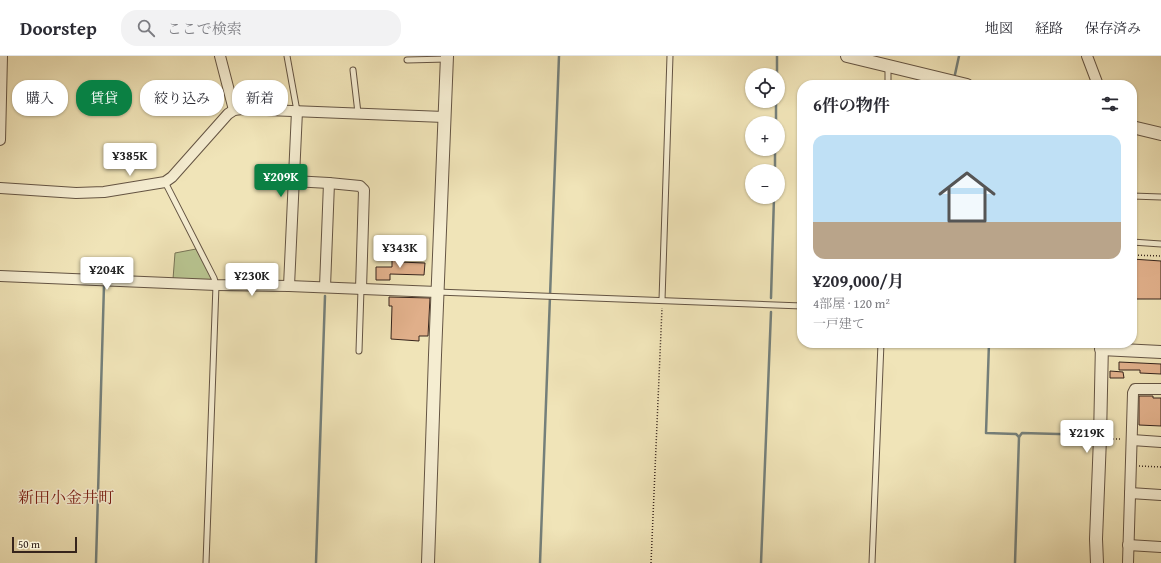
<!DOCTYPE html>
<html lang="ja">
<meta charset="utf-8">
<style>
:root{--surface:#fff;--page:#f2f2f3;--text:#2b2b33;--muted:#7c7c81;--line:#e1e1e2;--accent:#0b8043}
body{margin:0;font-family:"Gentium Book Plus","Noto Serif JP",serif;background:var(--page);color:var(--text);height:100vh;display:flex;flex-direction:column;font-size:15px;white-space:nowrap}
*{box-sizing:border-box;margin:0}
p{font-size:13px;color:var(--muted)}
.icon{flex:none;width:22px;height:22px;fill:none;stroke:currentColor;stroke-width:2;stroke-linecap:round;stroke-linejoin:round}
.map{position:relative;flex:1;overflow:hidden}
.side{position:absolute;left:797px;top:24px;width:340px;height:268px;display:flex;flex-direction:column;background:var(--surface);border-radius:16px;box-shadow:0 1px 3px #0004}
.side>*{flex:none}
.guide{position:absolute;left:12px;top:24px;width:380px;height:36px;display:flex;gap:8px}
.fabs{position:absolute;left:745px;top:12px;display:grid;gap:8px}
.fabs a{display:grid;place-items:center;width:40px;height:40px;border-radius:50%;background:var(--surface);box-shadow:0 1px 3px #0004;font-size:20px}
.scale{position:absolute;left:12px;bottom:10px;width:65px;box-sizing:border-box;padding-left:4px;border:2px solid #36241c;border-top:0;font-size:11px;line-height:14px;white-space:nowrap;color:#36241c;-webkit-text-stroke:3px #f5edd1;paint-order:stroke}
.price{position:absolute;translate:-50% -34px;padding:0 9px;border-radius:4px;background:#fff;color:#222;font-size:13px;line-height:26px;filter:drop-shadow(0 1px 2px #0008)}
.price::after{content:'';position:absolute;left:50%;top:24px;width:12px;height:9px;margin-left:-6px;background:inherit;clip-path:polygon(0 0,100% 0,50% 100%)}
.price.on{background:var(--accent);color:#fff}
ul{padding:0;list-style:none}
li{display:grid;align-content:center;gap:8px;height:212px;padding:0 16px}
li+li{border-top:1px solid var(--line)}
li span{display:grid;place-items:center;height:124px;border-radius:12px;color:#555}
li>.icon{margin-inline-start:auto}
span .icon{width:72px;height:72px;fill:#fffc;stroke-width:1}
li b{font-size:17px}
h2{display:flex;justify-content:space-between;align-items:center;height:48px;padding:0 16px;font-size:17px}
.tag{padding:0 14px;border-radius:16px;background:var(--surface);box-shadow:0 1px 3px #0004;font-size:14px;line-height:36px}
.tag.on{background:var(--accent);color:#fff}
header{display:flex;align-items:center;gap:24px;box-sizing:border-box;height:56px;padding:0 20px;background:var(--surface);border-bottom:1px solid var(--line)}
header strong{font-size:19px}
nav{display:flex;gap:22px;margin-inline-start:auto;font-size:14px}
.search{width:280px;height:36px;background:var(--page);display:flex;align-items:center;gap:10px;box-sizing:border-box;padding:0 14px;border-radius:16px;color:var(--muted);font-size:15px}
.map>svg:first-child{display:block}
</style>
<header>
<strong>Doorstep</strong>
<div class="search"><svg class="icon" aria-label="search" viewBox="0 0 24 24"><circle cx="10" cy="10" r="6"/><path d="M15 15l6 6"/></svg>ここで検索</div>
<nav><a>地図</a><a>経路</a><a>保存済み</a></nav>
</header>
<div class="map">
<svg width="1161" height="507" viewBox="0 0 1161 507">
<rect width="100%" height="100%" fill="#f0e4b8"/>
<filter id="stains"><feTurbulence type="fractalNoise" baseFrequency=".005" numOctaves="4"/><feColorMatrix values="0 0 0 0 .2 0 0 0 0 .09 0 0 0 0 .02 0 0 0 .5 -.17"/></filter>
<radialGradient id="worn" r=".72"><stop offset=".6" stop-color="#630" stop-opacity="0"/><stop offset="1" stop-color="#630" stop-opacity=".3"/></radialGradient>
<!-- green -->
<polygon fill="#b8c490" stroke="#777456" points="196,193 212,221 210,224 173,223 175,197"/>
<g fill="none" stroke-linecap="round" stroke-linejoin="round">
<!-- stream -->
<g stroke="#747f7a" stroke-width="2.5">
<polyline points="777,19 777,0"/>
<polyline points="954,23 959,0"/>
<polyline points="776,67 776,45"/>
<polyline points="775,115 775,93"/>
<polyline points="771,242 774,141"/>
<polyline points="989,287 986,377 1016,378 1019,381 1015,507"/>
<polyline points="1019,381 1022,377 1094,379 1094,375"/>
<polyline points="96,507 104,229"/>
<polyline points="316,507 325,240"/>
<polyline points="540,507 559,0"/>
<polyline points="761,507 771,256"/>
</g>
</g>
<!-- building -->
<g fill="#e0af8a" stroke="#36241c">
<polygon points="392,201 399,201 399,206 425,207 424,219 390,218 390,224 376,224 376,211 392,211"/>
<polygon points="1132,203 1161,205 1161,243 1132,243"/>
<polygon points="389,241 430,242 428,280 419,280 419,285 391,283 392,250 389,250"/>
<polygon points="1119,306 1161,308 1161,318 1140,317 1140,314 1119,314"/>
<polygon points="1110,315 1123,316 1124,322 1110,322"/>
<polygon points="1139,340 1153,340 1153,342 1161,342 1161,370 1139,369"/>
</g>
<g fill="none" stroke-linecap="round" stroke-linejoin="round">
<defs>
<g id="service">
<polyline points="287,0 297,55"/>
<polyline points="407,4 447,3"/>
<polyline points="353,14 358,57"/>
<polyline points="888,29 888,10"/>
<polyline points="165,126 214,222 216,229 206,507"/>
<polyline points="1132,140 1161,141"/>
<polyline points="1132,186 1161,188"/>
<polyline points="437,236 802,250"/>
<polyline points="662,244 670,0"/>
<polyline points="359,295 361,233"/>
<polyline points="872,507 881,287"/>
</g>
<g id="minor">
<polyline points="220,0 234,54"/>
<polyline points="1087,0 1098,29"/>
<polyline points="0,84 2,0"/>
<polyline points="293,125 329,127 360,130 364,134 361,233"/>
<polyline points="0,132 76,137 104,136 165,126 172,121 228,58 234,54 242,53 444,61"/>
<polyline points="0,220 216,229 289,230 437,236"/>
<polyline points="289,230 297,55"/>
<polyline points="325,231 329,127"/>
<polyline points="1132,384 1161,386"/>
<polyline points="1130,437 1161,439"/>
<polyline points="1128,489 1161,491"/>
<polyline points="1128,507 1133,337 1135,333 1161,333"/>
</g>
<g id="tertiary">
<polyline points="847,0 967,29"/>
<polyline points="1132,71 1161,78"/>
<polyline points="1101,293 1161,296"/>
<polyline points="428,507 435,299 447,0"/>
<polyline points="1097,507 1096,483 1100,382 1102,287"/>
</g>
</defs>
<!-- service casing -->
<use href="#service" stroke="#645443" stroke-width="7"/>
<!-- minor casing -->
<use href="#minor" stroke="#645443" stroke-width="12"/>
<!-- tertiary casing -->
<use href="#tertiary" stroke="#645443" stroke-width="14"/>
<!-- path -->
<g stroke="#36241c" stroke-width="1.5" stroke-dasharray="1 2" stroke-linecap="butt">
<polyline points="1132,199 1161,200"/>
<polyline points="1110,383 1122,383"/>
<polyline points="1139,410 1161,411"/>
<polyline points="651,507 662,252"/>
</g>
<!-- service -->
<use href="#service" stroke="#f5edd1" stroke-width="5"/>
<!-- minor -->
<use href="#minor" stroke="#f5edd1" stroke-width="10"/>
<!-- tertiary -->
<use href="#tertiary" stroke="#f5edd1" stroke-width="12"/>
</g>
<g text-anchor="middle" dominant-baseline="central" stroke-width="3" stroke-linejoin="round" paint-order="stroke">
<!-- quarter labels -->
<g font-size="16" fill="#7a1f14" stroke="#f5edd1">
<text x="66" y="441">新田小金井町</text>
</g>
</g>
<rect width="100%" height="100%" filter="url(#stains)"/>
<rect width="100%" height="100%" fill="url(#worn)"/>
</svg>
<div class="fabs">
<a><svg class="icon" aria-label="locate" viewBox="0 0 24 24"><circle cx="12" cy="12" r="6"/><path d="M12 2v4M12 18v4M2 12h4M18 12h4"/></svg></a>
<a>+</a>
<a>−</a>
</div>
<div class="scale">50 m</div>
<b class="price" style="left:130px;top:121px">¥385K</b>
<b class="price on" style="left:281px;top:142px">¥209K</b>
<b class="price" style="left:400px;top:213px">¥343K</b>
<b class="price" style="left:107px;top:235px">¥204K</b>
<b class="price" style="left:252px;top:241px">¥230K</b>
<b class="price" style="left:1087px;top:398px">¥219K</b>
<div class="guide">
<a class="tag">購入</a>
<a class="tag on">賃貸</a>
<a class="tag">絞り込み</a>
<a class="tag">新着</a>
</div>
<section class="side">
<h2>6件の物件<svg class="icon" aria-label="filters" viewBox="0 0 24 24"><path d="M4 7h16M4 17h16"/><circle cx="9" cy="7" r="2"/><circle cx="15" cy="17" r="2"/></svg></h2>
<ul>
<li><span style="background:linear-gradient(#bfe0f5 70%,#b9a48a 0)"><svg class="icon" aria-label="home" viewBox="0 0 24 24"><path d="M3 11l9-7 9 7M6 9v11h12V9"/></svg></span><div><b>¥209,000/月</b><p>4部屋 · 120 m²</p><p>一戸建て</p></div></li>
</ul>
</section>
</div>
